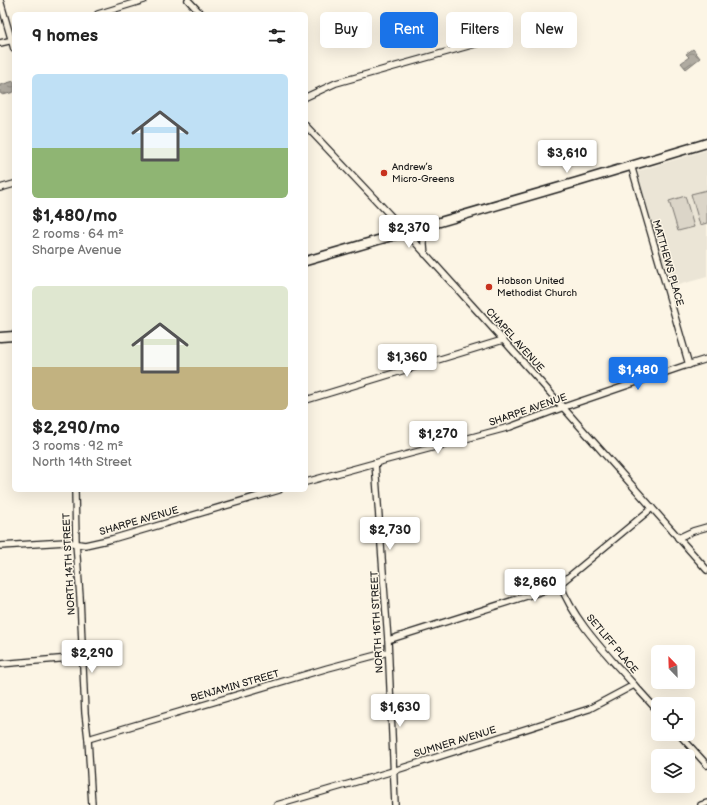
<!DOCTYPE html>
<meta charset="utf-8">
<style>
:root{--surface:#fff;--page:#f2f2f2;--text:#222;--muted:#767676;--accent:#1a73e8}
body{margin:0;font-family:"Balsamiq Sans",sans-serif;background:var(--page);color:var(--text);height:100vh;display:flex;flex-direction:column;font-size:15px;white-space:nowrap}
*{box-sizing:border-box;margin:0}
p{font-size:13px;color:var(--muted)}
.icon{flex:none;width:22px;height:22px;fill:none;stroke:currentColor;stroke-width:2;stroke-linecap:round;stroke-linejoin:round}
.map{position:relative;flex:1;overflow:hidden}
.panel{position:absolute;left:12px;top:12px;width:296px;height:480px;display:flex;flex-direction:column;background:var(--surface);border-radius:6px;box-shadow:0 4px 16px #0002}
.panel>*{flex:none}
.guide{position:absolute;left:320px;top:12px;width:327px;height:36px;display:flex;gap:8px}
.needle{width:26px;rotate:337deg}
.buttons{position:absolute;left:651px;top:645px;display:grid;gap:8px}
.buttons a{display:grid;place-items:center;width:44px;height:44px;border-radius:6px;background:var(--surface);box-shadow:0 4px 16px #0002;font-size:20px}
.price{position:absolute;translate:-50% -34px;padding:0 9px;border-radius:4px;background:#fff;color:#222;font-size:13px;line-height:26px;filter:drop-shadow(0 1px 2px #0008)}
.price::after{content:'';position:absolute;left:50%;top:24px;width:12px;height:9px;margin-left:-6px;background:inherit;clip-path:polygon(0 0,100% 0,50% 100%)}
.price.on{background:var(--accent);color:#fff}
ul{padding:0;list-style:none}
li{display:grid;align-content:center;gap:8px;height:212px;padding:0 20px}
li span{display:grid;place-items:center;height:124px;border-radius:6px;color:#555}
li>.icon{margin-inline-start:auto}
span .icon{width:72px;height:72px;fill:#fffc;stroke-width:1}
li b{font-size:17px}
h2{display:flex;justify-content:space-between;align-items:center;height:48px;padding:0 20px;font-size:17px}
.chip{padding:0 14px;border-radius:6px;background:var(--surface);box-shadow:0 4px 16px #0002;font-size:14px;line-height:36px}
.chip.on{background:var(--accent);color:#fff}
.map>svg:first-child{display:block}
</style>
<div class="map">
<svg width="707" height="805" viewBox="0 0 707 805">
<defs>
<pattern id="water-waves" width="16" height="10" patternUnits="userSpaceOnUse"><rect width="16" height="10" fill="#b0aba1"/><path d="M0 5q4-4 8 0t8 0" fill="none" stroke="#8e8a82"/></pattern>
</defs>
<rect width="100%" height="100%" fill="#fcf5e5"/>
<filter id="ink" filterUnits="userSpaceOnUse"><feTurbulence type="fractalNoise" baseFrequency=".025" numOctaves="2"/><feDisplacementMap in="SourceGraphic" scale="8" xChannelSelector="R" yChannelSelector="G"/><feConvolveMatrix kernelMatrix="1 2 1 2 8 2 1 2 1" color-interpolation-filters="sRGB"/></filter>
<g filter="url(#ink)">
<!-- built -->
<polygon fill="#ebe5d6" points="707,150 707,277 671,287 639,178 638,171"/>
<!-- green -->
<g fill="#dbd5c8" stroke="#7c7872">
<polygon points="707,190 707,223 700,225 691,194"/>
<polygon points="685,196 694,227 678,231 669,201"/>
</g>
<!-- water -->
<g fill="url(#water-waves)" stroke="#75726c">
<polygon points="693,49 700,58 686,69 681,63 689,57 686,54"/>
<polygon points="14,81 14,92 3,95 0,93 0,85"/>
</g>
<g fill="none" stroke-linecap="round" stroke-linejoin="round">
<defs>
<g id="street">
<polyline points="0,0 14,49"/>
<polyline points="188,0 201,14"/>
<polyline points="98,14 144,0"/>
<polyline points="0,43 13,40"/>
<polyline points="306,97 336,83 500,37"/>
<polyline points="306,126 405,231 507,344 707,570"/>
<polyline points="631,165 689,365"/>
<polyline points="0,188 14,184"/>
<path d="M425,254c-2,-13 -2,-19 6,-29"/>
<polyline points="306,400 503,340"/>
<polyline points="375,463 388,640 395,805"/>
<polyline points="306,482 375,463 510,427 564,407 684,366 707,359"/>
<polyline points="75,490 76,543 80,597 85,713 88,739 92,805"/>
<polyline points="678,538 693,531 707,527"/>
<polyline points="0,546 66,542 85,545 112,539 279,490"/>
<path d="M560,584c12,31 34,56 56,81 14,15 28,31 42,46"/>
<polyline points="388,640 549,589 560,584 652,508"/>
<polyline points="0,664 82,657"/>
<polyline points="679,734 707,765"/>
<polyline points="88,739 328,668 388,652"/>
<polyline points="277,805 393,771 589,709 634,685"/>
<polyline points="701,805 707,803"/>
</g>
<g id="secondary">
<polyline points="306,261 577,182 707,143"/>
<polyline points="0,337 14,336"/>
</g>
</defs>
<!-- street casing -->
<use href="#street" stroke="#1c1c1c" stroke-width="8"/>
<!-- secondary casing -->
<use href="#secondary" stroke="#1c1c1c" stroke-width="11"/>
<!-- street -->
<use href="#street" stroke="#fcf5e5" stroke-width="5.5"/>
<!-- secondary -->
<use href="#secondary" stroke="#fcf5e5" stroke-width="8"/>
</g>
</g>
<!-- markers -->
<g fill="#c8321e" stroke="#fcf5e5" stroke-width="1.5">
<circle cx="384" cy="173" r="4"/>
<circle cx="489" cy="287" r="4"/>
</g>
<g text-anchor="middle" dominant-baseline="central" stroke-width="3" stroke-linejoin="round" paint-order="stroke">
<!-- poi labels -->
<g font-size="10" fill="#1c1c1c" stroke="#fcf5e5" text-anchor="start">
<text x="392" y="167">Andrew’s<tspan x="392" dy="12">Micro-Greens</tspan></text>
<text x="497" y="281">Hobson United<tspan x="497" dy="12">Methodist Church</tspan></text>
</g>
<!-- street labels -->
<g font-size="10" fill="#1c1c1c" stroke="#fcf5e5">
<text transform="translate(668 263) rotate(74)">MATTHEWS PLACE</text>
<text transform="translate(515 340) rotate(48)">CHAPEL AVENUE</text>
<text transform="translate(528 410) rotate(-19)">SHARPE AVENUE</text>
<text transform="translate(139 521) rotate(-16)">SHARPE AVENUE</text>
<text transform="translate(69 564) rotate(-93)">NORTH 14TH STREET</text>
<text transform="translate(377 622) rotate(-93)">NORTH 16TH STREET</text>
<text transform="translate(612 644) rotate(50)">SETLIFF PLACE</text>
<text transform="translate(235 686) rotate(-16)">BENJAMIN STREET</text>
<text transform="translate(455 742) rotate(-17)">SUMNER AVENUE</text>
</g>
</g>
</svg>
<div class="buttons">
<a><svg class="needle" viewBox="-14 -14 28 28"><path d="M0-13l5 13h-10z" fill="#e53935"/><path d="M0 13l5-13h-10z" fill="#767676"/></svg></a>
<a><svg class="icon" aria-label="locate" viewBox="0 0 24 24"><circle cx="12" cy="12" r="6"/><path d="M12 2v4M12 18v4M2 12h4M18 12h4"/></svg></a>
<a><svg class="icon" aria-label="layers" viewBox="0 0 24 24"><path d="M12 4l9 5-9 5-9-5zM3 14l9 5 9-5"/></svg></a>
</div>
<b class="price" style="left:567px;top:174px">$3,610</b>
<b class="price" style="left:409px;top:249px">$2,370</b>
<b class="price" style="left:407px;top:378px">$1,360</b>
<b class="price on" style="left:638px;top:391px">$1,480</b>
<b class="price" style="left:438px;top:455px">$1,270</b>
<b class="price" style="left:390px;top:551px">$2,730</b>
<b class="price" style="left:535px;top:603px">$2,860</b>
<b class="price" style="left:92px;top:674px">$2,290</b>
<b class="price" style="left:400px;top:728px">$1,630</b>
<div class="guide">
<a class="chip">Buy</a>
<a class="chip on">Rent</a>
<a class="chip">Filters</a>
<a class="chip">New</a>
</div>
<section class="panel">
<h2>9 homes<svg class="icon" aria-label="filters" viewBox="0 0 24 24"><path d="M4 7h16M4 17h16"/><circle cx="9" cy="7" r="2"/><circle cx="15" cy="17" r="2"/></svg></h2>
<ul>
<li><span style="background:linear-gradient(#bfe0f5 60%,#8fb573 0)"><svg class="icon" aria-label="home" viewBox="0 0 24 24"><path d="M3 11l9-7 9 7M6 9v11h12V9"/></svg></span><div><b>$1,480/mo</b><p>2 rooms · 64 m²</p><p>Sharpe Avenue</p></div></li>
<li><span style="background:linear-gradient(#dfe7d0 65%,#c2b280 0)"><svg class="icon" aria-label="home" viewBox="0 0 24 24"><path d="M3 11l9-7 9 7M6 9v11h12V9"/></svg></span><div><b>$2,290/mo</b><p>3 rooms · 92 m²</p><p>North 14th Street</p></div></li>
</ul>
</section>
</div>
